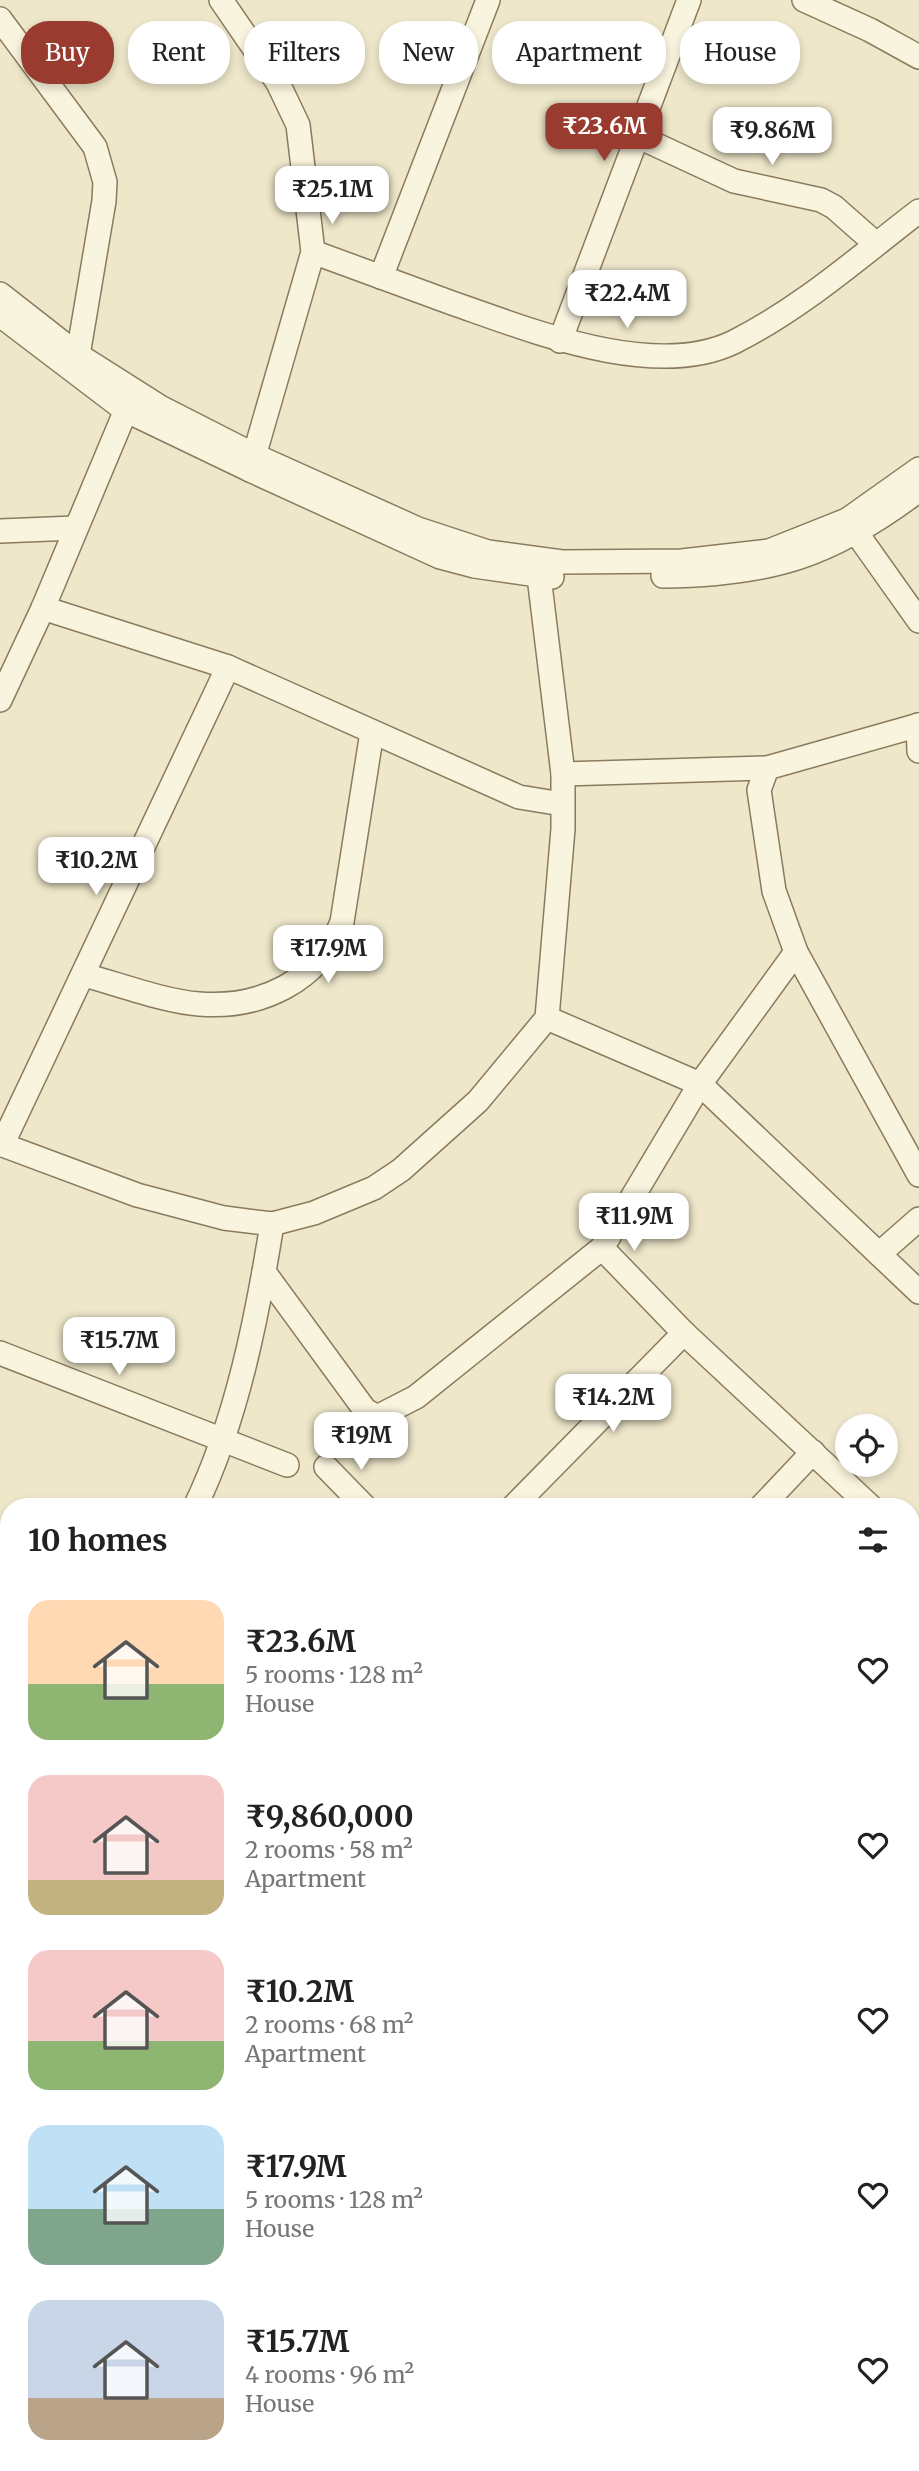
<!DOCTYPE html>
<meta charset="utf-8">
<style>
:root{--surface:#fff;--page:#f6f6f6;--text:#222;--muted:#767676;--accent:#993b2f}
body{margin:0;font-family:Merriweather,serif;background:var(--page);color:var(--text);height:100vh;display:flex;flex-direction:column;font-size:26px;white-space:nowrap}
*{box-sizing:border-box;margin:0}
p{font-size:23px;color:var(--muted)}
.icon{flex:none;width:38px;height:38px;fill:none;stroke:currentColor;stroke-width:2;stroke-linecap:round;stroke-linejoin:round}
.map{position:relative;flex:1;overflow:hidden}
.side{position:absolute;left:0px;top:1498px;width:920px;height:973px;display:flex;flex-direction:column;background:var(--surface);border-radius:28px 28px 0 0;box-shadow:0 4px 10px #0003}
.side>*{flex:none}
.top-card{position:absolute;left:21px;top:21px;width:878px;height:63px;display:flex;gap:14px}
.buttons{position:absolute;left:835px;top:1414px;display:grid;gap:14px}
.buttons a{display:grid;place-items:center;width:63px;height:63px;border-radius:50%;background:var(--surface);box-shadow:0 4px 10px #0003;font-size:35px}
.price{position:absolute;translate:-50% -60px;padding:0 16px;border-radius:14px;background:#fff;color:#222;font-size:23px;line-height:46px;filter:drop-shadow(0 2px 4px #0008)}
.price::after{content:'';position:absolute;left:50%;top:42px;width:21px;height:16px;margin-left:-10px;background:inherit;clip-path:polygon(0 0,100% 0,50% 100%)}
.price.selected{background:var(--accent);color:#fff}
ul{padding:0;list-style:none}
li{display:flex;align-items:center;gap:21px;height:175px;padding:0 28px}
li span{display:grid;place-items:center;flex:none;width:196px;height:140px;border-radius:21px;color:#555}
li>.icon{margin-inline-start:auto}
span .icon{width:84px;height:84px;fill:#fffc;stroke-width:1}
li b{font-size:30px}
h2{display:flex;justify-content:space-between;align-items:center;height:84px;padding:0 28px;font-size:30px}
.tag{padding:0 24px;border-radius:28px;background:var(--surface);box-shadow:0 4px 10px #0003;font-size:24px;line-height:63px}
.tag.selected{background:var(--accent);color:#fff}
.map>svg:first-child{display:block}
</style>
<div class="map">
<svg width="919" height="2471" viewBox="0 0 919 2471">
<rect width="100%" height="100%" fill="#eee7ca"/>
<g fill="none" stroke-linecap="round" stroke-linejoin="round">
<defs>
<g id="street">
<polyline points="221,0 278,83 298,125 313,252 250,470"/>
<polyline points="804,0 870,30 919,57"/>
<polyline points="0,19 95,147 105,182 104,201 78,355 73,365"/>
<polyline points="637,136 734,181 821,200 834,207 876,244"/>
<path d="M313,252c46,17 93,34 139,51 78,27 202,78 282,39 68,-34 125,-85 185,-131"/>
<polyline points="381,277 488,0"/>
<polyline points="0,294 78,355 160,407 256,456 418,529 488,552 562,562 682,561 769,551 847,520 919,469"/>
<polyline points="0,315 125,410 250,470 440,557 474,566 552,577"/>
<polyline points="560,341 689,0"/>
<polyline points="848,521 919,621"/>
<polyline points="0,531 75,528"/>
<path d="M663,576c108,-1 169,-20 256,-86"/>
<polyline points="43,608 228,667 519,797 562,804"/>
<polyline points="0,700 43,608 131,398"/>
<polyline points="918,725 919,751"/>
<polyline points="919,725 767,768 759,790 774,891 796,952 919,1175"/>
<polyline points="563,774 767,768"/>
<polyline points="796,952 700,1084 602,1248 684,1333 871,1507"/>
<path d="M84,975c34,9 82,27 115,29 62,5 120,-23 143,-82l30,-190"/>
<polyline points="547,1018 700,1084 919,1292"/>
<polyline points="0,1144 137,1195 224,1218 272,1224 314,1213 374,1188 401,1170 478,1101 547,1018 563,829 563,774 537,560"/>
<polyline points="2,1145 228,667"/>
<polyline points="879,1254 919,1219"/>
<polyline points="264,1272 365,1410 377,1417 416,1397 602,1248"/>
<polyline points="0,1353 287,1465"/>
<polyline points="326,1467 365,1507"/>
<path d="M195,1507c42,-87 62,-189 77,-283"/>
<polyline points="513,1507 684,1333"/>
<polyline points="761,1507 813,1452"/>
<polyline points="912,1545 919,1552"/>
<polyline points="0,1550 9,1553"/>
<polyline points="912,1590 919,1582"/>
<polyline points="912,1847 919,1839"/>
<polyline points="912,1959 919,1966"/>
<polyline points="0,1984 9,1982"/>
<polyline points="912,2000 919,1996"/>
<polyline points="912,2132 919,2118"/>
<polyline points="0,2285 9,2352"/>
<polyline points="912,2394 919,2400"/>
<polyline points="357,2462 357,2471"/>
<polyline points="6,2471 9,2453"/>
<polyline points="201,2471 202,2462"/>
</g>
</defs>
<!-- street casing -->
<use href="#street" stroke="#8b7b5e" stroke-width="26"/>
<!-- street -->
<use href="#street" stroke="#f9f4dd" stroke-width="23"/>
</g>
</svg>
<div class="buttons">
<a><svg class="icon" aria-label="locate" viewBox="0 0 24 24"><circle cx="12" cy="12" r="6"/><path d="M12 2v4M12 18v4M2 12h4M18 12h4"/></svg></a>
</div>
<b class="price selected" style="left:604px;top:163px">₹23.6M</b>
<b class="price" style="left:772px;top:167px">₹9.86M</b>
<b class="price" style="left:332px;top:226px">₹25.1M</b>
<b class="price" style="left:627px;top:330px">₹22.4M</b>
<b class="price" style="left:96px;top:897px">₹10.2M</b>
<b class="price" style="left:328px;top:985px">₹17.9M</b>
<b class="price" style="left:634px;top:1253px">₹11.9M</b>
<b class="price" style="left:119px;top:1377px">₹15.7M</b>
<b class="price" style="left:613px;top:1434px">₹14.2M</b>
<b class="price" style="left:361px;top:1472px">₹19M</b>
<div class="top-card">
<a class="tag selected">Buy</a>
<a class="tag">Rent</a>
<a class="tag">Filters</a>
<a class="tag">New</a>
<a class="tag">Apartment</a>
<a class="tag">House</a>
</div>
<section class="side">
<h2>10 homes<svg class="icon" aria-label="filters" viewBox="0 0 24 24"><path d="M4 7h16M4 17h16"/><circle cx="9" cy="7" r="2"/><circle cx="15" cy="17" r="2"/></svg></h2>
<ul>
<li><span style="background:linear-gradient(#ffd9b3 60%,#8fb573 0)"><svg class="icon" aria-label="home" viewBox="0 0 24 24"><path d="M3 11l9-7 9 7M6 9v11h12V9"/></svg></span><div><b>₹23.6M</b><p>5 rooms · 128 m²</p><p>House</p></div><svg class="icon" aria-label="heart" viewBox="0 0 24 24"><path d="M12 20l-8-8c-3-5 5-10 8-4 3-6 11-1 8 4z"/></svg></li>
<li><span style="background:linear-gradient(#f6c9c9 75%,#c2b280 0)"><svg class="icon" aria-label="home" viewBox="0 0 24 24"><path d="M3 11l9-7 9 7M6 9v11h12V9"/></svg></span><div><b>₹9,860,000</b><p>2 rooms · 58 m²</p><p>Apartment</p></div><svg class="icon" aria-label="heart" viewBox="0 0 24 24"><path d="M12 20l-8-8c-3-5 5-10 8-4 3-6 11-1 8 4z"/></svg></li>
<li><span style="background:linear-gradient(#f6c9c9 65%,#8fb573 0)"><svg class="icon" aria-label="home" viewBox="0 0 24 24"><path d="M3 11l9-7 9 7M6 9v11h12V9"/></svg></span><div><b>₹10.2M</b><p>2 rooms · 68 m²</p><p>Apartment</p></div><svg class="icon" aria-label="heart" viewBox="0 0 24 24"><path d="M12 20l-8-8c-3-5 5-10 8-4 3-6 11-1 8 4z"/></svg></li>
<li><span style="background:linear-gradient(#bfe0f5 60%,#7fa58c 0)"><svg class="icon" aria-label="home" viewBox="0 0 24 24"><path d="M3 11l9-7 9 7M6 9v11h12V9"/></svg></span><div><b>₹17.9M</b><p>5 rooms · 128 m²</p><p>House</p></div><svg class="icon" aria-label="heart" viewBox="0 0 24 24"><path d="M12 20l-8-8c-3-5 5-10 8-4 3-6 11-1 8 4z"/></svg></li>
<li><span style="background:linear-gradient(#c9d6e8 70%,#b9a48a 0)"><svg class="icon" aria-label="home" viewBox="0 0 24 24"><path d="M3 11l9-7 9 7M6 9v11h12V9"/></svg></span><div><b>₹15.7M</b><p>4 rooms · 96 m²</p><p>House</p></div><svg class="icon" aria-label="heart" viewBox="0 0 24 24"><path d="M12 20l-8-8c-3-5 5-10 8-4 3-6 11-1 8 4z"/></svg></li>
</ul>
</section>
</div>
